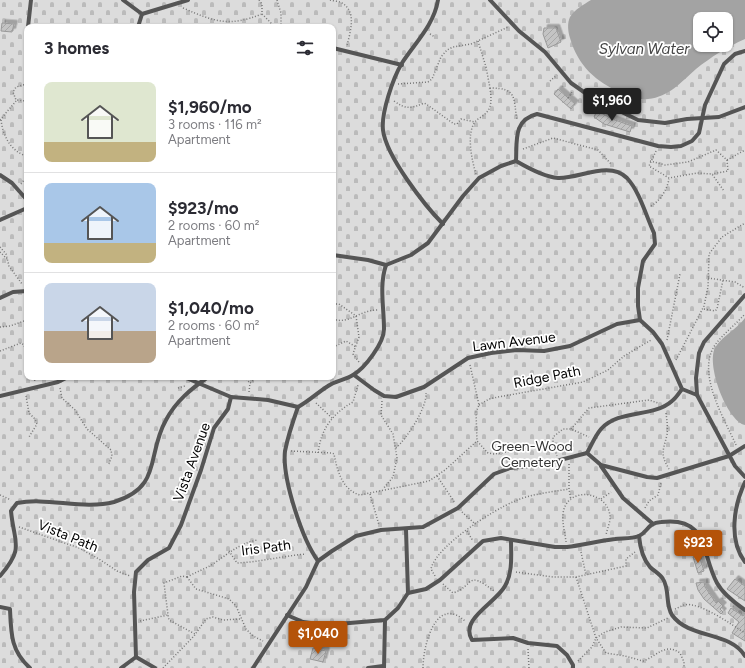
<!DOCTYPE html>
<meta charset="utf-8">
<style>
:root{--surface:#fff;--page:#f7f7f7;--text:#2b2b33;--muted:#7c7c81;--line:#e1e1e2;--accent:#b45309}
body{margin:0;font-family:Figtree,sans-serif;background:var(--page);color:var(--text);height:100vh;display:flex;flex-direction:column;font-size:15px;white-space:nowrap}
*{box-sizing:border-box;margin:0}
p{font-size:13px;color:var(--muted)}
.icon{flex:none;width:22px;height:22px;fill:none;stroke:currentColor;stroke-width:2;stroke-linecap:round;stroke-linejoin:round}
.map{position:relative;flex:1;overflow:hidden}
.panel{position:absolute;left:24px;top:24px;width:312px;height:356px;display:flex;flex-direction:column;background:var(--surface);border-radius:8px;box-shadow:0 1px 3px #0004}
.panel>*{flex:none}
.fabs{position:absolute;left:693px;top:12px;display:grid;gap:8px}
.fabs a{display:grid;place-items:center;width:40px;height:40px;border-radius:8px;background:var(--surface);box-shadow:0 1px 3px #0004;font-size:20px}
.price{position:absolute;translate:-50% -34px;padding:0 9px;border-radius:4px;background:var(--accent);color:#fff;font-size:13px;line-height:26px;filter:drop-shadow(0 1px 2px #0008)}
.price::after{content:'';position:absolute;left:50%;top:24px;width:12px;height:9px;margin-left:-6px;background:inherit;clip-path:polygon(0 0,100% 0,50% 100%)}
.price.on{background:#222;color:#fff}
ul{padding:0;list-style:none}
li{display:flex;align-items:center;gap:12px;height:100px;padding:0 20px}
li+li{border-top:1px solid var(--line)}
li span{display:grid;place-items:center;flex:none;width:112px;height:80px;border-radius:8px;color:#555}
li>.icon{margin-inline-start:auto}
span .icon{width:48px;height:48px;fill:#fffc;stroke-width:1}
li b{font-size:17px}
h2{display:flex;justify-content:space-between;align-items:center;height:48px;padding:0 20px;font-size:17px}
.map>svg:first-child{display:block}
</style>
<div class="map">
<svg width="745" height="668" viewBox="0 0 745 668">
<defs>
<pattern id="cemetery-stones" width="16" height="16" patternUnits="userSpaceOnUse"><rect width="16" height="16" fill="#dcdcdc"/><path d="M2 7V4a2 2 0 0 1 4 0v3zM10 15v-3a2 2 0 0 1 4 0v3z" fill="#bbb"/></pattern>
<pattern id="building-hatch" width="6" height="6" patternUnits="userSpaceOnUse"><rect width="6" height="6" fill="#c4c4c4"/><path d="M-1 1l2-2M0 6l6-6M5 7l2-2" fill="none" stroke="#a7a7a7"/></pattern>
<filter id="shadow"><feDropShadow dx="3.5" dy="-3.5" stdDeviation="0" flood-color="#0004"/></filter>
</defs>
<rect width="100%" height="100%" fill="#fff"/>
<!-- cemetery -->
<path fill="url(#cemetery-stones)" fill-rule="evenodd" d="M0,0h745v668h-745zM700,19h26v26h-26zM27,27h306v350h-306z"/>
<!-- water -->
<g fill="#a3a3a3" fill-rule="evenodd">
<path d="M591,0h154v39c-18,8 -34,18 -49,30 -15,13 -27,28 -48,30 -10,1 -17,-2 -26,-6 -26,-11 -44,-27 -52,-55 -2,-6 -3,-15 0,-21 5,-8 13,-12 21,-17zM700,19h26v26h-26z"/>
<path d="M745,318v107c-18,-4 -39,-60 -30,-77 6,-11 22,-19 30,-30z"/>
</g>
<!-- building -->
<g fill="url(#building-hatch)" stroke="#999" filter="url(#shadow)">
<polygon points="2,23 14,24 12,32 1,31"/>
<polygon points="544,28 556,28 561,42 548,48 543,34"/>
<polygon points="558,89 575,104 571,109 554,94"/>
<polygon points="597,111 615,120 632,126 630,132 604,124 594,117"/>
<polygon points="699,555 704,571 698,573 693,557"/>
<polygon points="735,579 745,586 745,601 727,589"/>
<polygon points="704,582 705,587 716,603 718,601 723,606 720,609 723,612 721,614 704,599 698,590 696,583"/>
<polygon points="731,608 743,616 745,613 745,641 732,633 739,622 728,613"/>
<polygon points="313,648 326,651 323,662 310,659"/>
</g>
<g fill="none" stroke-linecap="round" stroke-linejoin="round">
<!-- path -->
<g stroke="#777" stroke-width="1.5" stroke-dasharray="1 2" stroke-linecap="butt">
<polyline points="259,0 262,4 262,14"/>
<polyline points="277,0 281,13 281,27"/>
<path d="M330,0c3,1 7,1 10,2 18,8 10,30 7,44"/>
<path d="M183,8c32,14 46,19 79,6"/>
<polyline points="262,14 275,27"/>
<polyline points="430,34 435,37"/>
<path d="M478,41l8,26 4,21c28,0 23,10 27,32"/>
<polyline points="550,81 557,75"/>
<polyline points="27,84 16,87 13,92 16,100 27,101"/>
<polyline points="398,84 428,82 432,79 441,57 447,50 453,47 471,44 508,27"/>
<polyline points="568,98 573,91"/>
<path d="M394,101c11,8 17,8 30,2l2,1 28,20h3l4,-5 14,3"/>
<polyline points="0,120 16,101"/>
<path d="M1,120c2,16 10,32 26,36"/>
<polyline points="523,149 553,138 598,150 611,164"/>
<polyline points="656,151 649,166 669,178 697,173 712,174 724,191"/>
<polyline points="727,160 745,150"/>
<polyline points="650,161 665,165 688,162 716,150 727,160 728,171 712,174"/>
<path d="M476,174c-4,-13 -10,-40 -1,-52 2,-3 7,-5 10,-8 8,-7 6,-17 5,-26"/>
<polyline points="21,184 27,176"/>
<path d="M651,206c9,-5 16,-16 18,-27"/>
<polyline points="0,247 6,254 9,266 22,284"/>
<polyline points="0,252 7,259"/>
<polyline points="708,278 735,282 745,288"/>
<polyline points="333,304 339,304 356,316 359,337 353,354 359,362"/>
<polyline points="704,309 715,311 717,309 723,280"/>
<path d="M333,319c16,6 26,-9 45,-9"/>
<polyline points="0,327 10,326 27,320"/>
<polyline points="667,340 680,274"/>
<polyline points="333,347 346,341 356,347"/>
<polyline points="0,351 21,343 24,345 27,355"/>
<polyline points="676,360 704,306 708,287 709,254 722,237 745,223"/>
<polyline points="470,365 479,405 476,412 477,441"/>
<polyline points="34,377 35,382"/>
<polyline points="244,377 250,383"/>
<polyline points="250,383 258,377"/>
<polyline points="60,388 62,398 75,410 87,429 111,450 112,456 109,464"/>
<polyline points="178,388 185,386"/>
<polyline points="249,392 250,383"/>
<polyline points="26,396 29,413 35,419 37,424 29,437"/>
<polyline points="382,401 381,415 393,434 397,458 393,477 383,489"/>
<polyline points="316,403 332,418"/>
<polyline points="479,405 489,399 498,397 583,382 608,370 624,356 651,340"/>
<path d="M666,413c1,8 2,15 1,22 -4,16 -7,19 2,34"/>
<polyline points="571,429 589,408 649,400 658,403"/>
<polyline points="553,444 557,456"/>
<path d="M736,445c-12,-27 -40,-72 -21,-100 8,-11 21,-21 30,-31"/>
<path d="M396,448c11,-10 31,-40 30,-55"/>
<path d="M291,451l41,2 2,1c3,16 8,36 26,41l69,-14 16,-11 32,-29 11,12 6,1 59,-10v-7l10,-8h8l18,8"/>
<path d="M318,453c3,-24 14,-39 35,-51l5,-17"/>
<polyline points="569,464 569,489 571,500"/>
<polyline points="437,476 455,503"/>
<polyline points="370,494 379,525"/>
<polyline points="0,495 11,500"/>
<polyline points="601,499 611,492"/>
<polyline points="645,508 649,501 658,495 661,483"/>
<polyline points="462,512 474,523"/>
<polyline points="19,527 79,548 99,559 117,571 130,576"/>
<polyline points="467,531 473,541"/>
<path d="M566,542c-1,-9 -4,-19 -3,-28 3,-30 49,-23 47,6 -1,5 -3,10 -4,15"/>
<path d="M229,551l8,12c23,-1 46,-7 69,-9"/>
<polyline points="581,552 586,575"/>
<polyline points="516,572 553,577 576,577 626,566 626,559 635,552"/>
<path d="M435,576l-4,-7c5,-23 62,-59 84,-68 16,-7 36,-9 54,-12"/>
<polyline points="187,577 196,589 229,599 236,606 246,629 253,636 263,641"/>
<polyline points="187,577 182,576 164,583 168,615 169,620 195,634"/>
<path d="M187,577c9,-5 18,-8 26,-13 15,-10 25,-20 44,-24"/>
<path d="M576,577l20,61 10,15 19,3 18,5c13,-4 22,-19 37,-8l4,9v6"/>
<path d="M443,584l10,9c22,-7 12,-24 41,-2"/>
<path d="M675,609c3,-1 6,-3 9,-4 15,-4 48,20 61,28"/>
<polyline points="140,621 168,615"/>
<polyline points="528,649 529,668"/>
<polyline points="578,661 592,647 596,638 605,632 621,627 647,628 668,618"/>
<polyline points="163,668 194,636 206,619 213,617 223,620 240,619"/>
<path d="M423,668c0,-22 13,-75 43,-46"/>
</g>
<!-- lane -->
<g stroke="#555" stroke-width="4">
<polyline points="123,0 142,14 138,27"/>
<path d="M438,0c-4,25 -23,43 -36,63 -9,15 -21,50 -19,67 3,26 42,76 60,94"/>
<polyline points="490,0 519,31 545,52 571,83 591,97 638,120 665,123 687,119 719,117 745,107"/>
<polyline points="142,14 188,0"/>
<polyline points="28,27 31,0"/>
<polyline points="27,36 27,39"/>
<polyline points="333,48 402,65"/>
<path d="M516,161c1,-20 -3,-41 21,-47l121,32 13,1 10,-1 11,-5 7,-8 6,-28 19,-41 11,-10 10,-3"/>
<polyline points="0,175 12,183 27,200"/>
<polyline points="0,220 27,208"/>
<path d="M333,255l35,5 18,5 25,-10 17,-12 35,-47 16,-18 22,-12 15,-5c12,7 28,16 42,17 21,1 51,-18 69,0 13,14 19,38 27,55l1,11 -12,17 -5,27v18l2,14 13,12 9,12 20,45 15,6 38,71 10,11"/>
<polyline points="0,298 13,292 27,291"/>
<polyline points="354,375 374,390 384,396 396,397 424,387 468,358 491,353 517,350 544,351 570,346 617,324 640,320"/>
<polyline points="184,377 231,397"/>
<polyline points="697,395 696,378 699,353 704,342 745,295"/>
<polyline points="0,396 58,382 66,378 93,377"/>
<path d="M298,407c-5,14 -10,29 -13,44 -3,27 17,88 33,110"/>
<path d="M587,453c4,-7 8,-17 14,-24 18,-20 52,-11 71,-28 4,-3 7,-8 10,-12"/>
<polyline points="601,466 623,498 652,523"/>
<path d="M745,482c-11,23 -17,58 0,80"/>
<polyline points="406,530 408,593"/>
<path d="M639,536c1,11 3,22 11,31 4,4 10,7 13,12 7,11 2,25 9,36 17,24 58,16 73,41"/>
<path d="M511,540c0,15 2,32 -6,46 -9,17 -46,33 -33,54l41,-2 15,5 29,3 10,9 6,10v3"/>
<path d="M0,576c25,-29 14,-32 11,-65l6,-8c31,-6 66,7 97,-1 49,-15 32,-47 52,-82 10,-19 25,-31 42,-43"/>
<path d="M0,607l10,2c1,25 1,42 20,59"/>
<path d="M287,615l16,7 23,3 59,-5 13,-12 10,-15 18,-4 14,-9 43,-39 18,-3 54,9h12c16,-2 31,-6 48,-8 6,-1 17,0 24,-3 9,-4 8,-13 22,-14 48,-6 40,32 56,61 6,11 18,20 28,27"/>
<polyline points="136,657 155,668"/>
<path d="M121,668l15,-11 -2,-65 2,-20 12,-12 21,-12 12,-23 20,-55 13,-42 14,-19 3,-12 37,3 30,7c11,-6 19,-14 30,-21 7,-5 17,-6 25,-11 12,-7 31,-32 31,-46 0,-22 -5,-43 2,-64"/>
<polyline points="253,668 306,587 318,561 332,551 356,536 381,530 423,527 458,508 494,474 510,468 541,465 587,453 601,465 647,477 657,478 729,456 745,446"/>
<polyline points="368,668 383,666"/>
<polyline points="384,668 385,620"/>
</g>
</g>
<g text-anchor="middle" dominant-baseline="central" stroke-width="3.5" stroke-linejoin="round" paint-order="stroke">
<!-- street labels -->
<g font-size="14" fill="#000" stroke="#fff">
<text transform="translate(514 342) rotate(-7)">Lawn Avenue</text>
<text transform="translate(547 377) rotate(-11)">Ridge Path</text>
<text transform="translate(192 462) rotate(-70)">Vista Avenue</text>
<text transform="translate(68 536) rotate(22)">Vista Path</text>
<text transform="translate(266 548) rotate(-7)">Iris Path</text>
</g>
<!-- park labels -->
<g font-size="14" fill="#333" stroke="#fff">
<text x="532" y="446">Green-Wood<tspan x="532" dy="16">Cemetery</tspan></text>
</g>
<!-- water labels -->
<g font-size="15" font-style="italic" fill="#444" stroke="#fff">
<text x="644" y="49">Sylvan Water</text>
</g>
</g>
</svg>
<div class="fabs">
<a><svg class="icon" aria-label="locate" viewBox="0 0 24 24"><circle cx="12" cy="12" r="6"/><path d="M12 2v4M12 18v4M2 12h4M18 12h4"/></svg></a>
</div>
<b class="price on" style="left:612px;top:122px">$1,960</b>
<b class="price" style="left:698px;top:564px">$923</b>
<b class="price" style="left:318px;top:655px">$1,040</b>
<section class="panel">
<h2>3 homes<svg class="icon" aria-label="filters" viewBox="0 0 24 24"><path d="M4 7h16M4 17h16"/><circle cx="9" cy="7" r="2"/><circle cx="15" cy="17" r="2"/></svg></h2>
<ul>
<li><span style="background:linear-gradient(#dfe7d0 75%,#c2b280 0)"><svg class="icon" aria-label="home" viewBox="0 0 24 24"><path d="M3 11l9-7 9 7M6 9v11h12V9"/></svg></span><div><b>$1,960/mo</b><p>3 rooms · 116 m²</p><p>Apartment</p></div></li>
<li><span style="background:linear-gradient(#a9c7e8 75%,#c2b280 0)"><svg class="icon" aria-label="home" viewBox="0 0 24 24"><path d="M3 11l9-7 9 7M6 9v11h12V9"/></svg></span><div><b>$923/mo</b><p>2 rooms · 60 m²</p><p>Apartment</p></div></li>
<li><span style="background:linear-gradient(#c9d6e8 60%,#b9a48a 0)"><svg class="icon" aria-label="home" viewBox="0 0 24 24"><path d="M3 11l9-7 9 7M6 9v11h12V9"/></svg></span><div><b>$1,040/mo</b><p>2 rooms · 60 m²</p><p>Apartment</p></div></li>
</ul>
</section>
</div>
